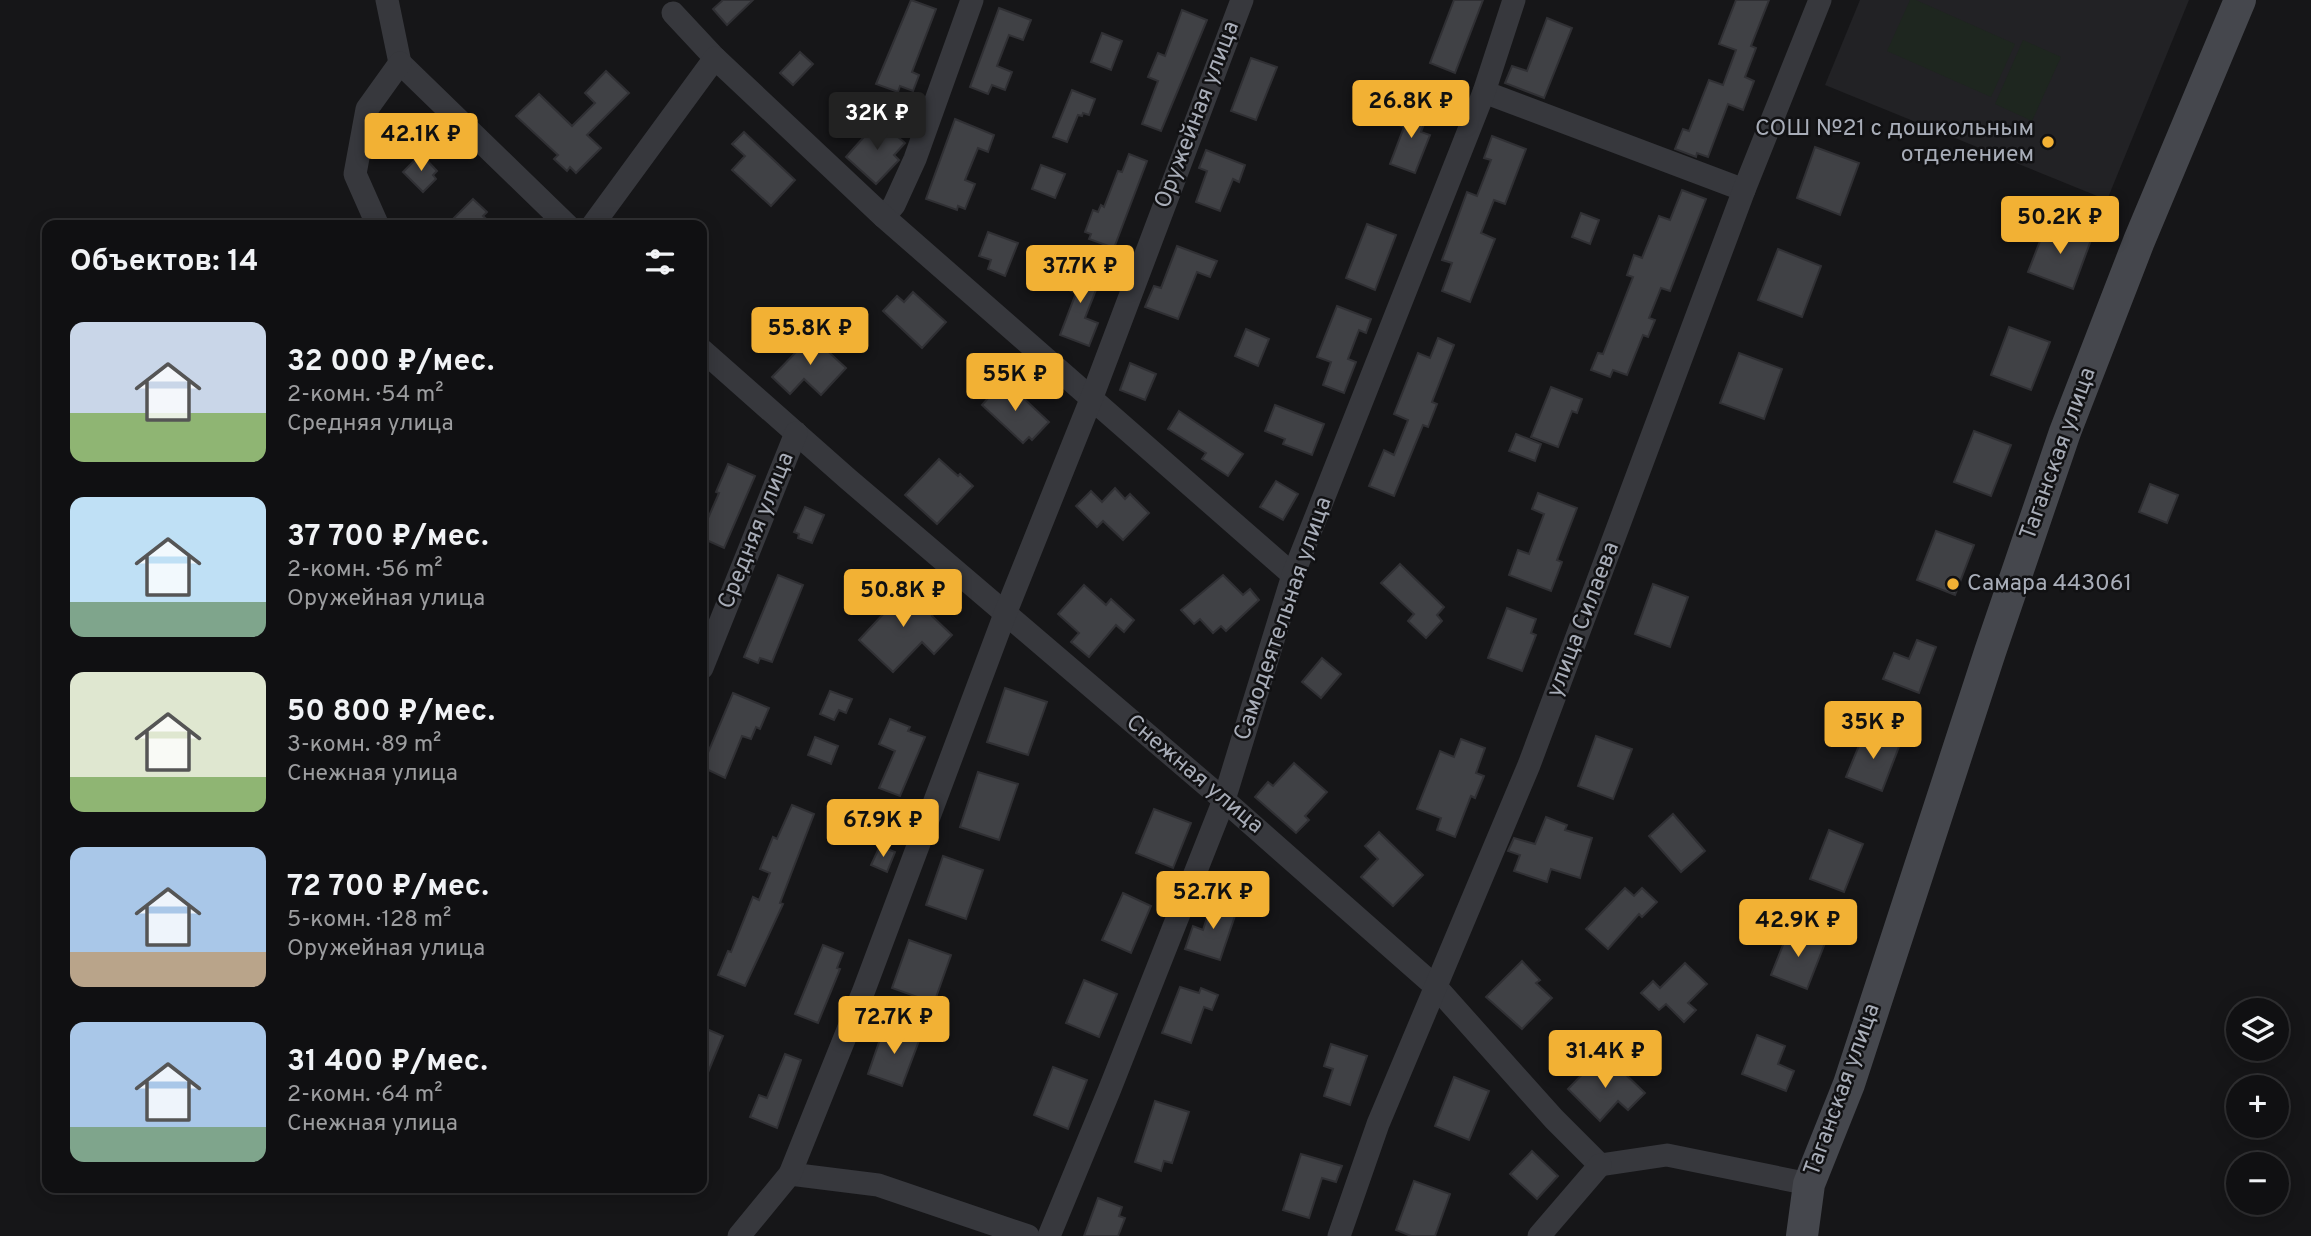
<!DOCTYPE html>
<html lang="ru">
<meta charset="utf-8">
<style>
:root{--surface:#101012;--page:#19191b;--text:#f1f3f6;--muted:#9c9d9f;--line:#303032;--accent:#f2b134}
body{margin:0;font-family:Overpass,sans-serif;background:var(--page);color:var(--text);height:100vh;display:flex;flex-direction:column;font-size:26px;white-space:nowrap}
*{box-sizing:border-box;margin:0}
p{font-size:23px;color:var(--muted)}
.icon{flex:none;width:38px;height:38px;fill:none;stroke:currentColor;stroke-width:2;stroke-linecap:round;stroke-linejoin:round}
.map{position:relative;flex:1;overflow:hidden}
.drawer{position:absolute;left:42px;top:220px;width:665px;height:973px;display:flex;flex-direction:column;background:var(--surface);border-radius:14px;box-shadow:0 4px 18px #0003,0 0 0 2px var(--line)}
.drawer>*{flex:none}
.tools{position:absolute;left:2226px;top:998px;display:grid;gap:14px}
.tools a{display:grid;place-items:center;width:63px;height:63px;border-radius:50%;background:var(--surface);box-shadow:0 4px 18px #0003,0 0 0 2px var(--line);font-size:35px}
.price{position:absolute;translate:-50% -60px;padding:0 16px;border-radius:7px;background:var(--accent);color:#111;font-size:23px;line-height:46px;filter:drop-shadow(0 2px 4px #0008)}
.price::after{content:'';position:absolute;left:50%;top:42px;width:21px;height:16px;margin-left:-10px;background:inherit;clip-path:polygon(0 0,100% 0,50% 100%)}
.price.active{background:#222;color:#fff}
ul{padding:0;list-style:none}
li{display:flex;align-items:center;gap:21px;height:175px;padding:0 28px}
li span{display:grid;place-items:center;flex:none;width:196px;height:140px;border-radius:14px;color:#555}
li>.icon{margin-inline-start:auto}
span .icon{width:84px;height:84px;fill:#fffc;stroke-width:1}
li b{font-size:30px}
h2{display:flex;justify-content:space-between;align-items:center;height:84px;padding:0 28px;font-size:30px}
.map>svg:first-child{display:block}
</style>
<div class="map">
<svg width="2311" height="1236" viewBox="0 0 2311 1236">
<rect width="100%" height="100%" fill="#161618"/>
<!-- built -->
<polygon fill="#222225" points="1860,0 2189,0 2107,200 1825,85"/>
<!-- green -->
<g fill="#1e261f">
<polygon points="1910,0 1916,0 2015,44 1991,97 1887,51"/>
<polygon points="2023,40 2061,57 2032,121 1995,104"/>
</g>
<!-- building -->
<g fill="#404145" stroke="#303034" stroke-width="2">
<polygon points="723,0 753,0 727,25 713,9"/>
<polygon points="911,0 936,9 912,72 919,75 913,91 900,86 898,92 876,84"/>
<polygon points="1454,0 1483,0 1455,73 1430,63"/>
<polygon points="1736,0 1769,0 1751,46 1756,48 1745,77 1754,81 1743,110 1728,104 1708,157 1697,153 1696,157 1675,149 1683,129 1689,131 1709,80 1723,85 1736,50 1719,44"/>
<polygon points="999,8 1031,20 1023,40 1009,35 997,66 1012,72 1005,90 992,85 988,94 970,87"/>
<polygon points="1182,10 1207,20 1161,131 1142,124 1158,81 1148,77 1158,53 1165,56"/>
<polygon points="1547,18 1572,28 1544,98 1505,83 1512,66 1527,71"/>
<polygon points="1102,33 1122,41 1111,70 1091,62"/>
<polygon points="800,52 813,64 793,85 780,73"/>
<polygon points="1251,58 1277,67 1256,120 1231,111"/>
<polygon points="606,71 629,93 587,135 601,148 576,173 570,167 567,171 554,159 558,155 516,116 539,94 572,126 595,103 585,93"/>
<polygon points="1072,90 1095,99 1089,115 1083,113 1082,116 1078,115 1067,142 1053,137"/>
<polygon points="1405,105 1428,114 1421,132 1430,135 1415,173 1390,164 1404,127 1397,124"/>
<polygon points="955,119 994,135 988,152 978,148 965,180 975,184 965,209 958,206 957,210 926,199"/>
<polygon points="879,120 905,143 894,155 899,160 876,184 846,157"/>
<polygon points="744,132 795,180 771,206 732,170 745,156 732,144"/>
<polygon points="1492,136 1526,149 1505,204 1494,200 1481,233 1495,239 1470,302 1442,291 1452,263 1442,260 1467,192 1477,196 1491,160 1484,158"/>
<polygon points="1815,147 1859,163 1840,215 1797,198"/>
<polygon points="1206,150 1245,165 1239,182 1233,179 1220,211 1196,202 1207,171 1199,168"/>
<polygon points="421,154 437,171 433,175 436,179 423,192 403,172"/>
<polygon points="1129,154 1147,161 1114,248 1089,239 1091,234 1085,232 1093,210 1098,212 1101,205 1104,207 1118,171 1122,172"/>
<polygon points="1041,165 1065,174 1055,198 1032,189"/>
<polygon points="1682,190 1706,199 1670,291 1661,288 1649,318 1655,320 1648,337 1643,335 1627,375 1613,370 1610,377 1591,370 1598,353 1603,354 1633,277 1627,275 1634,255 1642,258 1659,216 1670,220"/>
<polygon points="473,199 487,212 483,216 494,226 463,226 454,218"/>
<polygon points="1581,213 1599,220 1590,244 1572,237"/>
<polygon points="2047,223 2091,240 2073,289 2028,272"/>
<polygon points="1367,224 1396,235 1375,290 1346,278"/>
<polygon points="988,232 1018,243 1005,276 988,269 991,260 979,256"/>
<polygon points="1177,246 1217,261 1210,277 1197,272 1178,319 1145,307 1154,286 1161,288"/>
<polygon points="1778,249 1821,266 1802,317 1758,300"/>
<polygon points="1070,265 1101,277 1085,318 1098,323 1089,346 1060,335 1076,293 1062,287"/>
<polygon points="913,292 946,322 922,348 883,311 897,296 904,302"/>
<polygon points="1337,306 1371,319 1366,333 1359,330 1348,359 1356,362 1344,393 1323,385 1331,362 1317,357"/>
<polygon points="2009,327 2050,342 2031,390 1991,375"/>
<polygon points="1246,329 1269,339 1258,366 1235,356"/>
<polygon points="808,333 846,368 821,395 804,379 790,394 772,377 799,349 796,346"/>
<polygon points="1438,338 1454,345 1432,402 1437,404 1428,427 1423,425 1394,496 1369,486 1384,450 1394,455 1408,420 1394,414 1418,353 1430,358"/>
<polygon points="1739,353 1782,369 1764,419 1720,403"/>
<polygon points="1130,363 1156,374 1145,400 1120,390"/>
<polygon points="1004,380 1049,422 1032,440 1029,437 1023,443 982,405"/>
<polygon points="1551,387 1582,399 1577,413 1572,411 1558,447 1531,437"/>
<polygon points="1275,405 1324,424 1312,455 1283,444 1285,439 1265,431"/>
<polygon points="1179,411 1243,454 1228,476 1202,459 1206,453 1168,429"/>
<polygon points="1974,431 2011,445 1991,496 1954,482"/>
<polygon points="1516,434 1541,444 1535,461 1509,451"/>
<polygon points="939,459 958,476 960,474 973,486 937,524 905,495"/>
<polygon points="728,464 755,476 724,548 702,538 702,532 719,493 716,492"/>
<polygon points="1276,481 1298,494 1283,520 1260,507"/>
<polygon points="2150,484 2178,495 2167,523 2139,512"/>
<polygon points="1115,488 1125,499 1130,494 1149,513 1123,540 1103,521 1097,527 1076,506 1091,491 1102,502"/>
<polygon points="1538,493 1577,508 1557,560 1562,562 1551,591 1509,575 1518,550 1529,554 1544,514 1532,509"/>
<polygon points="805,507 824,515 812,543 798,538 799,534 794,532"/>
<polygon points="1936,531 1974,545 1955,595 1917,580"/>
<polygon points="1400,564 1444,607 1437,615 1442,621 1426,638 1408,621 1414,614 1381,583"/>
<polygon points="778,575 803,585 772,662 760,658 758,663 744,657"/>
<polygon points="1223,575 1243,595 1250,589 1259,600 1226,631 1221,626 1213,633 1200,619 1194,624 1181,610"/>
<polygon points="894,581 933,614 932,616 952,635 934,654 922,642 893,672 859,640 887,610 877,601"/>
<polygon points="1653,584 1688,597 1670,647 1635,634"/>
<polygon points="1084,585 1106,605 1111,599 1134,620 1124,632 1116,625 1089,657 1071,642 1079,633 1058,614"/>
<polygon points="1507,608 1536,619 1531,633 1536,635 1522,671 1488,658"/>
<polygon points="1917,640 1936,647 1919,693 1883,679 1894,653 1909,659"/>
<polygon points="1322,658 1341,674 1321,698 1302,682"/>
<polygon points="1005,688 1047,702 1028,755 987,742"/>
<polygon points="830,691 852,699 846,713 839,710 834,720 820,714"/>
<polygon points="733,693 769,708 760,729 756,727 751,739 742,736 725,778 702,767"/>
<polygon points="890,719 910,727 908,731 925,737 900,796 879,788 895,751 879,744"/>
<polygon points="1865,731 1900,744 1882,791 1846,777"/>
<polygon points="1596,736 1632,749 1613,799 1578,786"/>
<polygon points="815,737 838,746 831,764 808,755"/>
<polygon points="1461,739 1485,748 1476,773 1484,776 1475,798 1471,796 1455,837 1437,830 1441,818 1417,809 1440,751 1454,757"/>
<polygon points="1294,763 1327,792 1305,816 1309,820 1296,833 1255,797 1268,782 1273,786"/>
<polygon points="978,772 1018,784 999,840 960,827"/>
<polygon points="792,805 814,814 780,903 783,904 745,986 718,975 728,951 731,952 753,897 759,900 770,873 760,869 773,837 777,839"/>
<polygon points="1154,809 1191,823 1173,868 1136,853"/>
<polygon points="1673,814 1705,851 1681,872 1649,836"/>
<polygon points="1546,817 1567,825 1565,830 1592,838 1580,878 1551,869 1547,882 1514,871 1520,855 1508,851 1514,838 1535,844"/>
<polygon points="1829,830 1863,844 1844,892 1810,879"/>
<polygon points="1379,832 1423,875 1393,906 1361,877 1378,859 1365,846"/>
<polygon points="880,846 895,852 887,872 871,865"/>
<polygon points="943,856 983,870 966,919 926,905"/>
<polygon points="1625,888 1634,896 1642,888 1657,902 1642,917 1639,914 1608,949 1586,929"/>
<polygon points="1123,893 1151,906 1131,953 1102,940"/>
<polygon points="1213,899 1238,907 1220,960 1185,949 1193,926 1203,930"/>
<polygon points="1789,930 1825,943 1807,989 1771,975"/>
<polygon points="909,940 951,955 934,1003 892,988"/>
<polygon points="823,945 843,953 837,968 840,969 818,1023 795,1014"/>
<polygon points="1522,961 1540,980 1536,983 1552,998 1522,1029 1486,997"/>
<polygon points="1685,963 1707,984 1688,1003 1696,1010 1684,1022 1666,1004 1659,1010 1641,993 1653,981 1660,988"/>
<polygon points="1084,980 1117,994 1099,1037 1066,1023"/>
<polygon points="1180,987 1199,993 1201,988 1218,995 1212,1010 1204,1007 1191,1043 1162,1033"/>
<polygon points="885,1025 920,1038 902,1086 868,1074"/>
<polygon points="702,1027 723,1036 702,1087"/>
<polygon points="1757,1035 1785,1046 1778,1064 1794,1071 1786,1091 1742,1074"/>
<polygon points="1331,1044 1367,1056 1350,1105 1324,1096 1333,1069 1324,1066"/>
<polygon points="785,1054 801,1060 777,1128 750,1117 759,1095 767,1098"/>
<polygon points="1598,1058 1615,1074 1620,1069 1645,1093 1628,1110 1618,1101 1600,1121 1568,1089"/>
<polygon points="1053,1067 1087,1080 1068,1129 1034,1115"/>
<polygon points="1454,1077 1489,1091 1469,1140 1435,1126"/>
<polygon points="1155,1101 1189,1112 1172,1163 1164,1161 1161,1171 1135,1162"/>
<polygon points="1532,1151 1558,1176 1537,1199 1510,1174"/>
<polygon points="1301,1154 1342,1166 1336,1182 1322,1178 1309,1218 1283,1210"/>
<polygon points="1414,1181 1450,1194 1435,1236 1411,1236 1396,1230"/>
<polygon points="1098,1198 1122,1207 1119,1216 1125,1218 1118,1236 1084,1236"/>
</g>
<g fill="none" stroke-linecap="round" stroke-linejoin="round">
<!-- minor -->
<g stroke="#37383d" stroke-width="23">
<polyline points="387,0 400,63"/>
<polyline points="673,13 715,58"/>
<polyline points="400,63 568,226"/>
<polyline points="1484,92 1744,190"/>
<polyline points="884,217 894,205 915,159 972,0"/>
<polyline points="378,226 355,174 367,109 400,63"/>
<polyline points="592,226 715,58 884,217 1293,575"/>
<polyline points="702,350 848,479 1224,800 1436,987 1554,1119 1600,1165 1667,1155 1809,1184"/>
<polyline points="702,668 796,433"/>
<polyline points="790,1174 878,1185 1028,1236"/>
<polyline points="739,1236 790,1174 864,990 1005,614 1092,397 1242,0"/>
<polyline points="1049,1236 1109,1091 1224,800 1293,575 1484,92 1514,0"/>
<polyline points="1339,1236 1378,1124 1529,765 1744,190 1820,0"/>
<polyline points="1539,1236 1600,1165"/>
</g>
<!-- secondary -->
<polyline stroke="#45474d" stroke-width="32" points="1802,1236 1809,1184 1849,1084 1990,652 2065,432 2139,241 2240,0"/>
</g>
<!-- markers -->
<g fill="#f2b134" stroke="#111113" stroke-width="2.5">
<circle cx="2048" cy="142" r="7"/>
<circle cx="1953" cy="584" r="7"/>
</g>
<g text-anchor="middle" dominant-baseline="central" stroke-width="5" stroke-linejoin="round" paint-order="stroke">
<!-- street labels -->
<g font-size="23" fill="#a8adb8" stroke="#111113">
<text transform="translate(1198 115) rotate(-69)">Оружейная улица</text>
<text transform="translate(2059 454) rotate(-70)">Таганская улица</text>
<text transform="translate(757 531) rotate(-68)">Средняя улица</text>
<text transform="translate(1284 619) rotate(-71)">Самодеятельная улица</text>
<text transform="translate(1584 620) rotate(-69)">улица Силаева</text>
<text transform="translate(1194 775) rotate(40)">Снежная улица</text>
<text transform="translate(1843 1090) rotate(-70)">Таганская улица</text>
</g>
<!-- poi labels -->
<g font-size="23" fill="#a8adb8" stroke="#111113" text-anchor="end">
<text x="2034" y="129">СОШ №21 с дошкольным<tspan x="2034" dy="26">отделением</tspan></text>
<text x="1967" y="584" text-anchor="start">Самара 443061</text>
</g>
</g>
</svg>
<div class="tools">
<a><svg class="icon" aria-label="layers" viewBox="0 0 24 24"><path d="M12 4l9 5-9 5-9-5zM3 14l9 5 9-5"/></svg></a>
<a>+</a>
<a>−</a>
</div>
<b class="price" style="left:1411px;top:140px">26.8K ₽</b>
<b class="price active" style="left:877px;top:152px">32K ₽</b>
<b class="price" style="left:421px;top:173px">42.1K ₽</b>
<b class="price" style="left:2060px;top:256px">50.2K ₽</b>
<b class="price" style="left:1080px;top:305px">37.7K ₽</b>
<b class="price" style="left:810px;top:367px">55.8K ₽</b>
<b class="price" style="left:1015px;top:413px">55K ₽</b>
<b class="price" style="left:903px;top:629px">50.8K ₽</b>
<b class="price" style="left:1873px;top:761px">35K ₽</b>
<b class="price" style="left:883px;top:859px">67.9K ₽</b>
<b class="price" style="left:1213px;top:931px">52.7K ₽</b>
<b class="price" style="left:1798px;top:959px">42.9K ₽</b>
<b class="price" style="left:894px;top:1056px">72.7K ₽</b>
<b class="price" style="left:1605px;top:1090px">31.4K ₽</b>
<section class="drawer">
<h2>Объектов: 14<svg class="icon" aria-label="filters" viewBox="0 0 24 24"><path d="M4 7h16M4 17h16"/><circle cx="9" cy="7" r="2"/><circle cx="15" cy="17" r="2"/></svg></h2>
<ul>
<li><span style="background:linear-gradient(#c9d6e8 65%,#8fb573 0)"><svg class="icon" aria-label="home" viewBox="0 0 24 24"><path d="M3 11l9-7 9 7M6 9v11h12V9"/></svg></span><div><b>32 000 ₽/мес.</b><p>2-комн. · 54 m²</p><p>Средняя улица</p></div></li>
<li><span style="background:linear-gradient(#bfe0f5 75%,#7fa58c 0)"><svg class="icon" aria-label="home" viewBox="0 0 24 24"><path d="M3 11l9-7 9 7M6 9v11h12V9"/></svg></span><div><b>37 700 ₽/мес.</b><p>2-комн. · 56 m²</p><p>Оружейная улица</p></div></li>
<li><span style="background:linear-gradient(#dfe7d0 75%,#8fb573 0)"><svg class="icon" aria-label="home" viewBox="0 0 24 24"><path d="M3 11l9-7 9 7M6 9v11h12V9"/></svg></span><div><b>50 800 ₽/мес.</b><p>3-комн. · 89 m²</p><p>Снежная улица</p></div></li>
<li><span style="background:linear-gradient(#a9c7e8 75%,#b9a48a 0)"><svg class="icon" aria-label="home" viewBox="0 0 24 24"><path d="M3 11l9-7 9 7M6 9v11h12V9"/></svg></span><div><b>72 700 ₽/мес.</b><p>5-комн. · 128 m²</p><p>Оружейная улица</p></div></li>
<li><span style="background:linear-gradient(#a9c7e8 75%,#7fa58c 0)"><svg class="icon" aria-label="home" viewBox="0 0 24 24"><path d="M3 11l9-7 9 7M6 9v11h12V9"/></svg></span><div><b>31 400 ₽/мес.</b><p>2-комн. · 64 m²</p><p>Снежная улица</p></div></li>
</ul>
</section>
</div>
